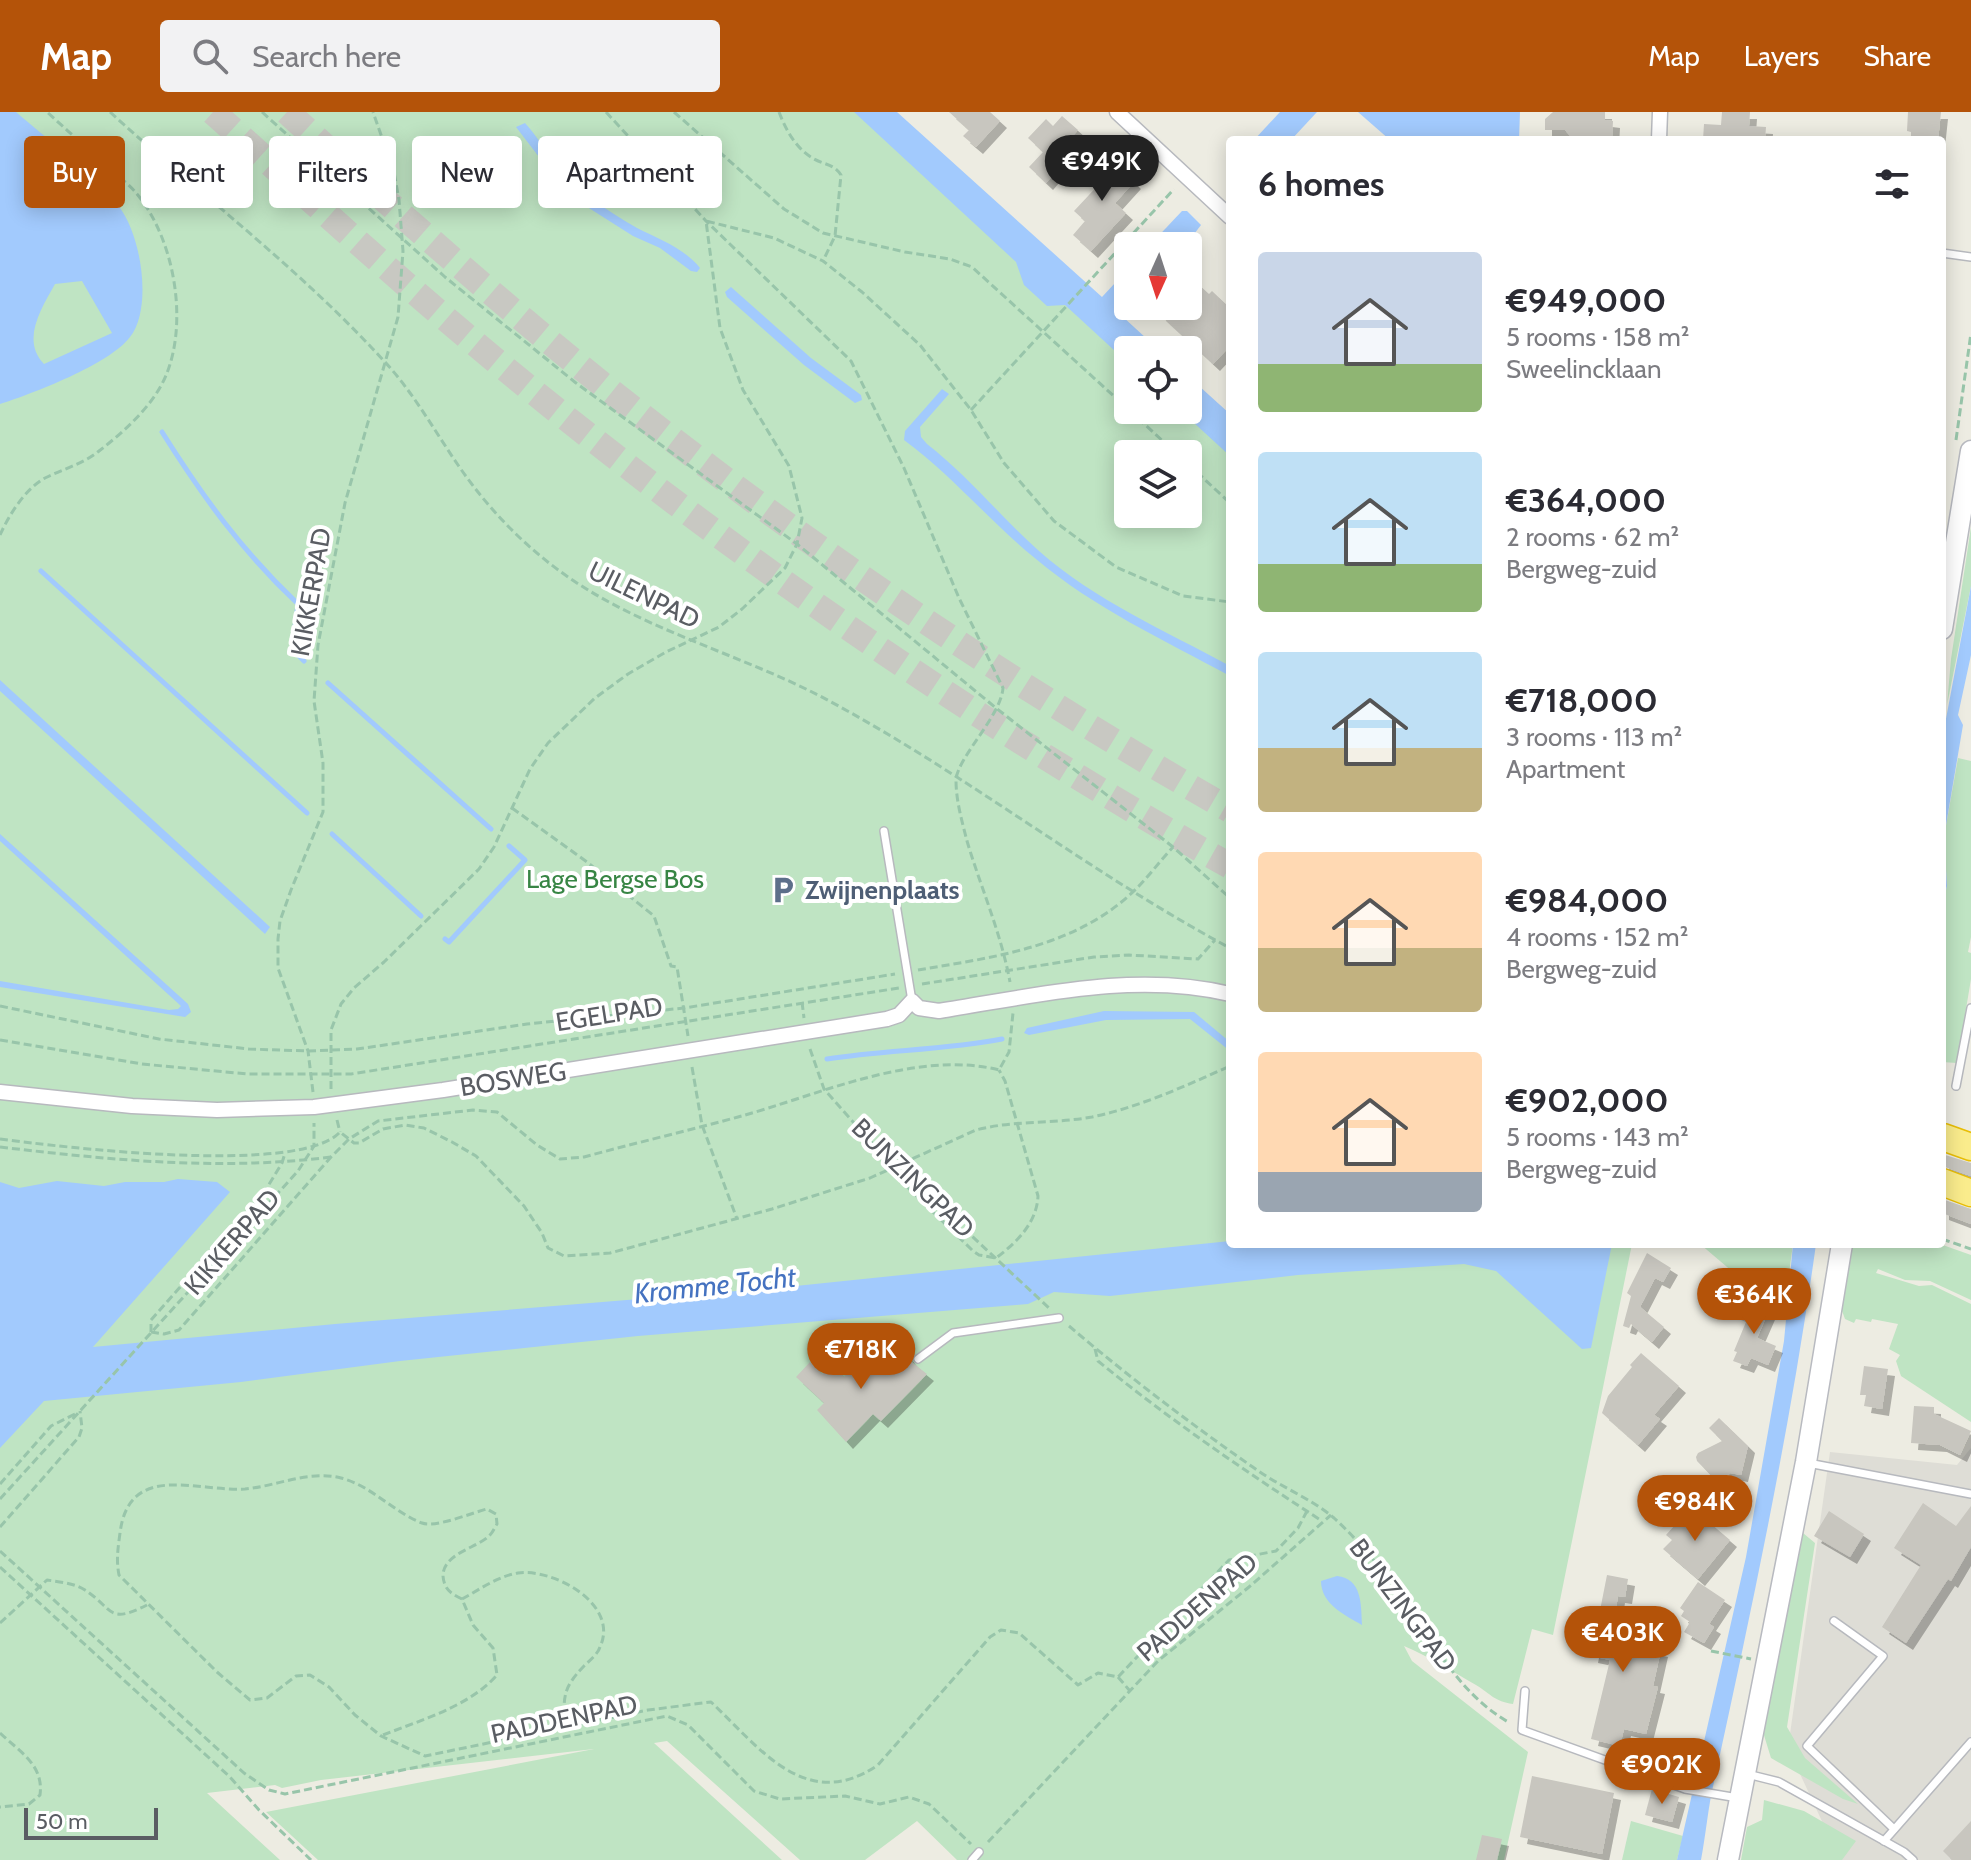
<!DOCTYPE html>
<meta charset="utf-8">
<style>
:root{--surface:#fff;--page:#f2f2f3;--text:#2b2b33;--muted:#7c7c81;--accent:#b45309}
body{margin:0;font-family:Cabin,sans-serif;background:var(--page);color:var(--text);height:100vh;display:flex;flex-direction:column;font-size:30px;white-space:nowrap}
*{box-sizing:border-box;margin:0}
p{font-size:26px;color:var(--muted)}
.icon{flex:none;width:44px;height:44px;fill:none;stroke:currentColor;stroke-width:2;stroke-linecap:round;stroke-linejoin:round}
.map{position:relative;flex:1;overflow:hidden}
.side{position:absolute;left:1226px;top:24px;width:720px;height:1112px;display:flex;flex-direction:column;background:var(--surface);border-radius:8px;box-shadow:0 4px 20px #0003}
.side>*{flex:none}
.hud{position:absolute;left:24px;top:24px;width:760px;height:72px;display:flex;gap:16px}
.needle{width:52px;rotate:183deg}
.controls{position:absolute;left:1114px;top:120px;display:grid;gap:16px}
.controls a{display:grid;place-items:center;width:88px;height:88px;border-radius:8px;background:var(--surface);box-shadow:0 4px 20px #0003;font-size:40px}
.scale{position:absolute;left:24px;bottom:20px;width:134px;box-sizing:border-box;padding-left:8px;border:4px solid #5a5d63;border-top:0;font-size:22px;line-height:28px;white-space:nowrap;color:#5a5d63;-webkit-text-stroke:6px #fff;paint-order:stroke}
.price{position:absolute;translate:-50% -68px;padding:0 18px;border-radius:28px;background:var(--accent);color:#fff;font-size:26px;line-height:52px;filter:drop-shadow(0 2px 4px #0008)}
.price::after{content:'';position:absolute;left:50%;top:48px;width:24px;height:18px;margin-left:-12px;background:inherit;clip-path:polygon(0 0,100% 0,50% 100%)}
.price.on{background:#222;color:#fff}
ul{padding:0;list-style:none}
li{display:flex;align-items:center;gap:24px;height:200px;padding:0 32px}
li span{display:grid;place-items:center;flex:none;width:224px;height:160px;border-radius:8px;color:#555}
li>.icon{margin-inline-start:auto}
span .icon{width:96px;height:96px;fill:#fffc;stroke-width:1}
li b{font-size:34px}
h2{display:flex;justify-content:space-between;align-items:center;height:96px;padding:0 32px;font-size:34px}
.chip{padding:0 28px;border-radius:8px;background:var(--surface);box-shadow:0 4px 20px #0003;font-size:28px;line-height:72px}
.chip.on{background:var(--accent);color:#fff}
header{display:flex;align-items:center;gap:48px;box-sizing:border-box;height:112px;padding:0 40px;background:var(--accent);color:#fff}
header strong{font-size:38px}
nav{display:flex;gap:44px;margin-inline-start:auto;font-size:28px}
.search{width:560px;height:72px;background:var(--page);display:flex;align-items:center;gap:20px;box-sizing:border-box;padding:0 28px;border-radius:8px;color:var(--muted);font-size:30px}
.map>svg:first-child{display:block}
</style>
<header>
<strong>Map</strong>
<div class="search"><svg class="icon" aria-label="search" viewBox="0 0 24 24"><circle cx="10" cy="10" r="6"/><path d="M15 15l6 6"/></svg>Search here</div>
<nav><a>Map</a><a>Layers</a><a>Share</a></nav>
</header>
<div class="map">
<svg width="1971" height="1748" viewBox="0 0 1971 1748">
<defs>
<filter id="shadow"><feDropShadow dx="7" dy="7" stdDeviation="0" flood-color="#0004"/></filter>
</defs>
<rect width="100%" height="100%" fill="#edece2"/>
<!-- industrial -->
<polygon fill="#deddd6" points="1971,1336 1971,1748 1840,1748 1788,1636 1830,1340 1957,1353"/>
<!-- green -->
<g fill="#bfe4c3" fill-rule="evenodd">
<path d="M0,0h864l264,238v60h60l42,27v807h402l-79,391 -21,-6 -19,75c-19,-3 -21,-9 -37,-19 -23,-13 -48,-29 -72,-39l8,15 116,91 -24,108h-547l-40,-39 -52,39h-65l-133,-119 -13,2 128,117h-464l-52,-48 328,-63 -273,31 -39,8 -7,-3 -68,8 73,67h-280zM1128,342h60v60h-60z"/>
<polygon points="1971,415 1971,474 1947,593 1951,547"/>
<polygon points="1958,646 1971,649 1971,825 1968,840 1971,841 1971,867 1957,951 1942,950 1942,795 1947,774 1944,725"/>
<polygon points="1700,1132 1793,1132 1788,1169 1787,1206"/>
<polygon points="1852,1132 1940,1132 1971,1143 1971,1188 1930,1169 1905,1168 1878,1157 1876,1161 1919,1174 1932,1173 1971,1192 1971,1310 1901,1264 1896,1249 1900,1243 1889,1237 1898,1212 1872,1207 1871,1210 1856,1207 1854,1211 1845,1207 1841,1196"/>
<polygon points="1803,1421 1815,1431 1787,1615 1805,1646 1858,1692 1843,1687 1771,1646 1763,1620"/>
<polygon points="1764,1688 1804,1699 1856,1729 1842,1748 1741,1748 1747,1715 1762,1708"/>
<polygon points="1631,1709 1683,1724 1677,1748 1622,1748"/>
</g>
<!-- water -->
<g fill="#a2cafd" fill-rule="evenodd">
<path d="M0,0h16c31,27 81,64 104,96 21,28 33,100 10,129 -20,27 -98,57 -130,67zM82,169l30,52 -68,31c-23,-24 -3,-55 11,-80z"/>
<polygon points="854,0 897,0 1102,185 1128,157 1128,194 1130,194 1122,204 1159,238 1128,238 1128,251 1065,193 1047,194 1024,173 1016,150"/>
<polygon points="1280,0 1317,0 1291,28 1254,28"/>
<polygon points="1358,0 1520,0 1519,28 1390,28"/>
<path d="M525,11c21,24 38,56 65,75 15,10 31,21 47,30 22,11 47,20 63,40l-3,4 -6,-1 -31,-23 -27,-12 -52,-33 -22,-20 -43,-56z"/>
<polygon points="1182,99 1187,99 1201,113 1185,134 1149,134"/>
<polygon points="731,175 811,246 861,283 862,288 855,291 804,253 727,185 725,180"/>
<polygon points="1188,264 1230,302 1230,344 1180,298 1188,298"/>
<path d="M942,277l7,5 -29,33 1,10 6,7c41,32 74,73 112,107 55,49 127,80 191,115v10c-66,-36 -136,-68 -194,-117 -46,-37 -84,-84 -132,-119l1,-9z"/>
<polygon points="1971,474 1971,543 1958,603 1963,613 1944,725 1947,774 1942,795 1942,628"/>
<polygon points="0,568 270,815 265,822 0,579"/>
<polygon points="0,722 188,892 191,900 185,905 0,875 0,869 169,898 178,897 181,894 0,729"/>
<polygon points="1104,899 1194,900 1230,930 1230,939 1190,907 1106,908 1029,923 1024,921 1027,916"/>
<polygon points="178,1067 217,1070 230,1080 93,1235 335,1212 786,1175 1230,1129 1230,1132 1612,1132 1591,1236 1582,1237 1496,1159 1464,1152 1298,1163 1110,1184 1054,1180 1028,1192 1016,1193 638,1224 400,1249 241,1270 44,1289 0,1336 0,1070 19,1076 57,1069 104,1074 125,1070 164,1070"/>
<path d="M1793,1132h23c-25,181 -63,359 -102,538 -6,25 -8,52 -13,78h-24l69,-303 38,-216z"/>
<path d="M1337,1464c25,3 24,27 25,49 -17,-10 -41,-21 -41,-44z"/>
</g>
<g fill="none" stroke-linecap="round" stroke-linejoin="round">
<!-- stream -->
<g stroke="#a2cafd" stroke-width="5">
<path d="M162,320c41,65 80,119 136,172l-6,45 12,12"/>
<polyline points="41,459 307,701"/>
<polyline points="328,571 491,717"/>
<polyline points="332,722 421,804"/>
<polyline points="445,827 449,830 525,748 509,734"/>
<path d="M827,947c58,-9 118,-9 175,-20"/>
</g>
</g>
<!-- building -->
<g fill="#c8c6bf" filter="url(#shadow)">
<polygon points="949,0 990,0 1000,9 976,35 963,24 969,18"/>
<polygon points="1553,0 1605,0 1605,8 1613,9 1612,27 1573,27 1565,18 1545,18 1545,7"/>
<polygon points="1722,0 1750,0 1749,14 1766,15 1765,28 1703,28 1704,12 1721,13"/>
<polygon points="1908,0 1941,0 1938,28 1911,28 1911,20 1907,19"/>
<polygon points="1062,4 1078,18 1059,39 1067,47 1046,71 1029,55 1043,40 1028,26 1046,7 1053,14"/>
<polygon points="1102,41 1134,70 1115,91 1126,101 1091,139 1073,123 1085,109 1074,99 1103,68 1089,55"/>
<polygon points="1188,163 1209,182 1212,179 1230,196 1230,234 1213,252 1159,202 1166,194 1188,194"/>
<polygon points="1942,1042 1971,1051 1971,1064 1942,1054"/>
<polygon points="1942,1087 1971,1097 1971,1112 1942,1101"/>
<polygon points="1647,1141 1671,1156 1663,1170 1655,1166 1640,1195 1664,1215 1652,1230 1631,1212 1629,1216 1623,1214 1631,1184 1627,1181"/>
<polygon points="1751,1186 1771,1194 1757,1226 1776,1234 1768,1253 1751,1246 1747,1254 1733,1249 1737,1240 1734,1239 1746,1210 1741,1208"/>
<polygon points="900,1235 913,1251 927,1262 881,1309 873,1302 846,1330 817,1298 824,1291 796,1265 810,1250 822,1262 832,1253 844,1265 859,1248 874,1262"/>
<polygon points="1641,1241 1679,1274 1654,1303 1660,1307 1638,1333 1602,1301 1608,1284 1632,1255 1630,1253"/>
<polygon points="1864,1254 1888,1257 1882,1297 1864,1294 1866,1283 1860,1283"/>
<polygon points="1914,1294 1934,1295 1934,1302 1971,1319 1960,1343 1940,1333 1911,1331"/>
<polygon points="1719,1306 1748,1334 1741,1363 1730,1361 1720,1373 1697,1349 1696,1345 1698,1341 1722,1329 1709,1316"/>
<polygon points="1923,1391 1956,1414 1971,1394 1971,1435 1951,1469 1948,1467 1906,1531 1882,1515 1921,1453 1894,1436"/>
<polygon points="1691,1395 1730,1428 1698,1467 1663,1437 1672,1428 1666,1423"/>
<polygon points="1829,1399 1864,1422 1850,1445 1814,1424"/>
<polygon points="1607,1463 1628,1467 1625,1485 1618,1484 1613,1515 1616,1516 1614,1527 1618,1528 1617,1533 1620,1529 1661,1538 1653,1574 1658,1575 1646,1622 1624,1617 1620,1634 1591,1627 1610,1548 1591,1544"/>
<polygon points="1698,1470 1725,1488 1709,1512 1714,1515 1704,1531 1684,1520 1690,1510 1681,1504 1684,1499 1680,1496"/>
<polygon points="1532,1664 1614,1681 1602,1742 1520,1725"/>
<polygon points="1652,1677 1679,1685 1672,1710 1645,1703"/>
<polygon points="1971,1709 1971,1748 1952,1748 1943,1739"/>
<polygon points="1482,1723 1502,1727 1497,1748 1476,1748"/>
</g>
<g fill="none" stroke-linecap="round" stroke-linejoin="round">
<!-- highway-tunnel -->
<g stroke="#c8c8c2" stroke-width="26" stroke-dasharray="26 13" stroke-linecap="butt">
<path d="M213,0c112,101 224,203 342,297 212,170 438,324 675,457"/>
<path d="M287,0c134,122 270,241 415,350 168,127 345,243 528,348"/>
</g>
<defs>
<g id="lane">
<polyline points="1942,141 1971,145"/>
<polyline points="884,719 912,889"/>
<polyline points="1956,974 1971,896"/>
<polyline points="918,1247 953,1221 1059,1206"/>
<polyline points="1808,1351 1971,1382"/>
<polyline points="1834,1509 1883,1544 1807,1634 1894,1717"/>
<polyline points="1525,1579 1522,1618 1685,1677 1738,1686"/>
<polyline points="1747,1662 1779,1670 1904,1740 1913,1748"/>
<polyline points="1884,1729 1971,1630"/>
<polyline points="972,1748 979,1740"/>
</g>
<g id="street">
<polyline points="1117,0 1230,105"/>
<polyline points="1659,28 1660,0"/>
<path d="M0,980l132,14 85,4 97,-3 129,-17 444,-71 12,-4 13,-14 7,7 20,3c96,-15 195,-40 291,-17"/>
</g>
<g id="secondary">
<polyline points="1942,517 1971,339"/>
<polyline points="1728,1748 1806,1350 1842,1132"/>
</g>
<g id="highway">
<polyline points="1943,1025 1971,1035"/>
<polyline points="1942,1070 1971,1081"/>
</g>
</defs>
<!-- lane casing -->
<use href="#lane" stroke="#b7b9be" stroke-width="10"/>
<!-- street casing -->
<use href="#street" stroke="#b7b9be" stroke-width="17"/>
<!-- secondary casing -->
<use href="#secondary" stroke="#b8bac0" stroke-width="23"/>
<!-- highway casing -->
<use href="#highway" stroke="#e9be06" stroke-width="29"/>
<!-- path -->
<g stroke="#98c5aa" stroke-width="3" stroke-dasharray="8 4" stroke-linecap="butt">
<path d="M110,0c91,83 191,158 274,249 29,31 50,69 74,104 28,41 63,78 103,107 77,56 173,80 257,123 143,75 270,177 412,253"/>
<polyline points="262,0 445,165 576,271 797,432 996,596 1173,735 1230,786"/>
<path d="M606,0l100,109 145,140 53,107 55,130 44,90c-2,28 -46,70 -47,92 0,21 6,41 11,61 14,47 34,92 43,141"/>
<polyline points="674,0 784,97 823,121 905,140 950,147 972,155 1128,297"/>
<path d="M779,0c7,18 17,37 35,47 11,6 20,5 27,16l-6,61 -12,25"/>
<polyline points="971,298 1174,77"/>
<polyline points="1129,298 1177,342"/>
<polyline points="1956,328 1971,221"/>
<polyline points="1188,352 1230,391"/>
<path d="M0,423c9,-20 25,-46 45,-57 18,-9 38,-14 54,-27 26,-20 56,-47 68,-78 21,-54 7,-134 -30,-179 -7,-9 -18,-17 -27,-25 -21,-19 -42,-38 -63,-57"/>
<polyline points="512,696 587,750 654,804 671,854 677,855 688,924"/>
<path d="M918,858c77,-13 159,-23 218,-81 13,-13 24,-28 37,-42"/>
<polyline points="922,872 1094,845 1129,843 1198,847 1215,828"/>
<polyline points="802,890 804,906"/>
<polyline points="0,894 159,927 249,937 308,939 357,937 527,912 684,896 895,862"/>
<polyline points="0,928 142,952 248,962 351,962 899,876"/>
<polyline points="810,937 824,977 870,1029 1049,1196"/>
<polyline points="692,955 702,1013 737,1107"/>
<polyline points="331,977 331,918 341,892 354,876 384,850 479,757 494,735 530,657 548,631 595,586 628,562 666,540 719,515 742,497 785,456 797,432 802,406 789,354 743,278 720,216 706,109 774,126 823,149 862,180 920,233 971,298 1004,351 1054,409 1116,455 1183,484 1230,490"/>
<polyline points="313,980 308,939 278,856 278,827 280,809 291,778 323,700 323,651 314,589 318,533 345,391 398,205 403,139 399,88 394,60 373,0"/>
<polyline points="337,1008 340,1020"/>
<path d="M0,1027c61,8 300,37 340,-7l14,11h5l24,-14 22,-4 19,3 28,14 24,14 48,50 18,27 6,15 16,8 46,-3 162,-44 98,-31 106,-48c38,-10 78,-6 116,-13 48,-10 93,-31 138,-51"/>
<path d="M0,1035c110,13 220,24 331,10"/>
<path d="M889,1057l84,82 6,4 17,3c20,-15 41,-35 42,-62l-33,-115 -6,-11"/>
<polyline points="1942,1127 1971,1137"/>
<path d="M1069,1214c60,51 123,99 188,144 24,17 55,29 77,48 22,20 42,44 60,68 35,48 62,107 116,137"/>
<path d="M151,1220l13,2 15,-4 152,-173 18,-18 29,-18 95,-11 24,2 40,33 23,14 24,-2c51,-14 103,-26 154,-40 78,-21 178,-68 261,-47l10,-18 4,-39"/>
<polyline points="151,1220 151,1208 265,1079 282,1051 285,1041"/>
<path d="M1095,1237l3,12c72,59 147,110 224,160"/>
<polyline points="0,1372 51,1314 77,1301"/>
<polyline points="0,1387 298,1059 314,1034 314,1011"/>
<polyline points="0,1415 79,1325 82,1316 80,1299"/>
<polyline points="0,1439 244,1661 269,1678 285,1682 667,1604 688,1613 754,1679 780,1687 845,1684 880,1692 909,1685 929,1692 971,1732"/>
<polyline points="0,1455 230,1665 259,1698 311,1748"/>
<path d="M462,1487c-11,-5 -18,-10 -19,-23 0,-23 35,-28 47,-41 3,-3 5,-8 7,-11l-1,-10 -9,-5c-16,4 -51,19 -65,14 -29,-11 -50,-37 -81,-45 -32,-8 -64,8 -96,11 -48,3 -116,-28 -125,44 -2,15 -4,27 -1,42l98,97 33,28 17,-2 29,-22 14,-1 19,12 26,28 26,21 44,20 223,-46 63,-8c49,46 95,112 167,63l112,-128 11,-7 18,3 59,52 20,-12 20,4 111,-117 47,-9 22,-23 9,-17"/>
<path d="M0,1511l47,-43c13,2 27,3 38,10 29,19 22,35 62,15"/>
<polyline points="1711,1539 1751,1547"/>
<polyline points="1118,1565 1130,1579"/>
<path d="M0,1621c20,19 44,32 40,62l-11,9 -29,3"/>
<path d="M383,1623c38,-15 87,-29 114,-60l-4,-27 -20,-23 -11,-26c17,-9 36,-23 56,-26 35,-5 102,31 82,74 -2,7 -11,14 -16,19 -22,23 -20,30 -20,61"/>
<polyline points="988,1730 1158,1549 1249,1475 1331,1403"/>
</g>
<!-- lane -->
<use href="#lane" stroke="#fff" stroke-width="7"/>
<!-- street -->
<use href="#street" stroke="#fff" stroke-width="14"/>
<!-- secondary -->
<use href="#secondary" stroke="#fff" stroke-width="20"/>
<!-- highway -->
<use href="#highway" stroke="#faec8c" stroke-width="26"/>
</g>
<!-- icons -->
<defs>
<symbol id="parking-bare" viewBox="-9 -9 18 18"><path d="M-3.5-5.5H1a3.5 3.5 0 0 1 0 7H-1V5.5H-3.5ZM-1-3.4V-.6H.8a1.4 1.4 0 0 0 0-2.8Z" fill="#5c6f8a" stroke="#fff" stroke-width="2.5" paint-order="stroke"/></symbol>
</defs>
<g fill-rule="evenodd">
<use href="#parking-bare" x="763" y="758" width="40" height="40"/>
</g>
<g text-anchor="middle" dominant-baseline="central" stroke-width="8" stroke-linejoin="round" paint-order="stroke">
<!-- street labels -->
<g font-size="26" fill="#5a5d63" stroke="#fff">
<text transform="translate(311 480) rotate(-80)">KIKKERPAD</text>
<text transform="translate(644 483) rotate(26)">UILENPAD</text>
<text transform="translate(609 902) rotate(-9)">EGELPAD</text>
<text transform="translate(513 967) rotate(-9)">BOSWEG</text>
<text transform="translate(913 1066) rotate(44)">BUNZINGPAD</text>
<text transform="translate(232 1130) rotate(-49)">KIKKERPAD</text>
<text transform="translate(1403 1493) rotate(53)">BUNZINGPAD</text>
<text transform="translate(1197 1495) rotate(-41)">PADDENPAD</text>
<text transform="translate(564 1607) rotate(-12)">PADDENPAD</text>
</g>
<!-- park labels -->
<g font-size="26" fill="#378544" stroke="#fff">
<text x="615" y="767">Lage Bergse Bos</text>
</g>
<!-- service labels -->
<g font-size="26" font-weight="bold" fill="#4e5e75" stroke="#fff" text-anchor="start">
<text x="805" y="778">Zwijnenplaats</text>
</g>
<!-- water labels -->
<g font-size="28" font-style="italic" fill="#4572c0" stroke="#fff">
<text transform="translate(715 1173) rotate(-6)">Kromme Tocht</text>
</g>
</g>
</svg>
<div class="controls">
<a><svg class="needle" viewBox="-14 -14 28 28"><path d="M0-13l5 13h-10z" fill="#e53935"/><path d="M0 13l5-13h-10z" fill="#7c7c81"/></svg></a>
<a><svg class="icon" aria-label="locate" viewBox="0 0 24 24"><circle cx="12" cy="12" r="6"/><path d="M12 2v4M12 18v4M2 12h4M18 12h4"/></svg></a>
<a><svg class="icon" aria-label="layers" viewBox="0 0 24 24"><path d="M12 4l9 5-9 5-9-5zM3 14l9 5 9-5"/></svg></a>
</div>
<div class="scale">50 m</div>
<b class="price on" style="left:1102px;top:91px">€949K</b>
<b class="price" style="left:1754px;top:1224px">€364K</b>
<b class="price" style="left:861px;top:1279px">€718K</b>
<b class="price" style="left:1695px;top:1431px">€984K</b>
<b class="price" style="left:1623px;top:1562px">€403K</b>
<b class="price" style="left:1662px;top:1694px">€902K</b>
<div class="hud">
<a class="chip on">Buy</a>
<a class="chip">Rent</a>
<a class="chip">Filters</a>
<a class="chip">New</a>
<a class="chip">Apartment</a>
</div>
<section class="side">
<h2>6 homes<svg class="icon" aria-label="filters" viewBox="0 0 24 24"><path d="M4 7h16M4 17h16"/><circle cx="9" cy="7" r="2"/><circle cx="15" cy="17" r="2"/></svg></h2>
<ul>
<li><span style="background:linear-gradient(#c9d6e8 70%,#8fb573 0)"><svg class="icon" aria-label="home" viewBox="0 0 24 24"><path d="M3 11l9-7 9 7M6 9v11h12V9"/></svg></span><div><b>€949,000</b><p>5 rooms · 158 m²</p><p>Sweelincklaan</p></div></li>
<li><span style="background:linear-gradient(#bfe0f5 70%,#8fb573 0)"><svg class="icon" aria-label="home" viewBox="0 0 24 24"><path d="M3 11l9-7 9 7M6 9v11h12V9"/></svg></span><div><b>€364,000</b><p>2 rooms · 62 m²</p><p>Bergweg-zuid</p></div></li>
<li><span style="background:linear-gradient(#bfe0f5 60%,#c2b280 0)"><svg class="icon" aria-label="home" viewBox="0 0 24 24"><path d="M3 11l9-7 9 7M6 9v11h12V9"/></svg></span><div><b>€718,000</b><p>3 rooms · 113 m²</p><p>Apartment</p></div></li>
<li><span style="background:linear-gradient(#ffd9b3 60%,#c2b280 0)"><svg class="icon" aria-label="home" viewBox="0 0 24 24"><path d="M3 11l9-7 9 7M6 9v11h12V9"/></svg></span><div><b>€984,000</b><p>4 rooms · 152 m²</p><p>Bergweg-zuid</p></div></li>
<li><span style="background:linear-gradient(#ffd9b3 75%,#9aa5b1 0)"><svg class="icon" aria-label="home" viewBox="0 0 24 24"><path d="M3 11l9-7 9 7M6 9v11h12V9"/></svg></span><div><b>€902,000</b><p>5 rooms · 143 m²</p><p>Bergweg-zuid</p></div></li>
</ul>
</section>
</div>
